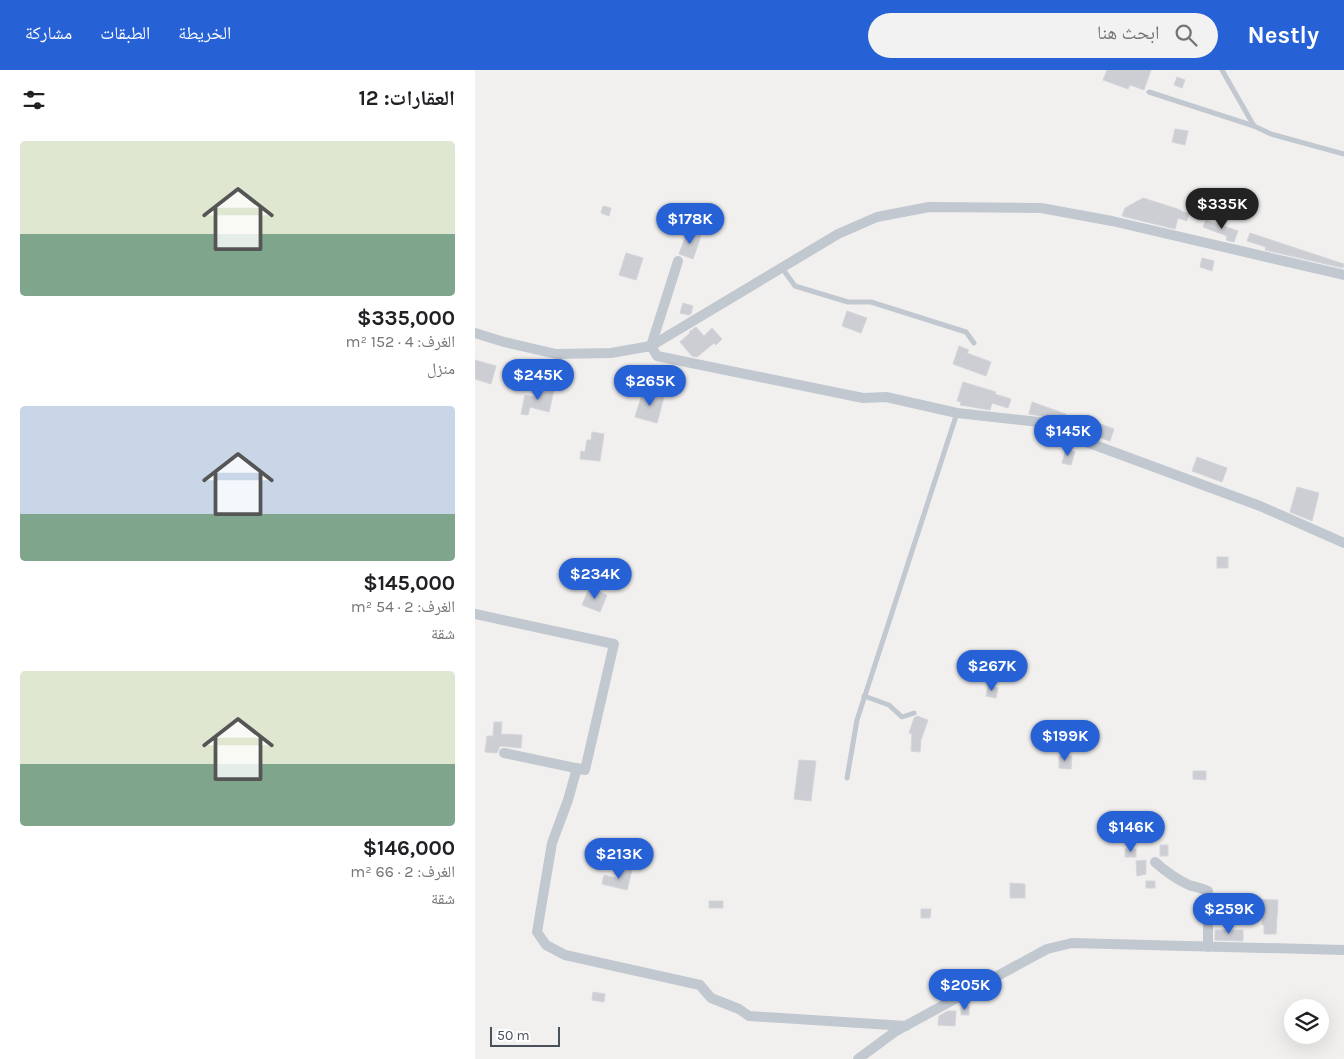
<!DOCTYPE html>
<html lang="ar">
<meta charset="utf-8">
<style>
:root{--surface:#fff;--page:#f2f2f2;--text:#202124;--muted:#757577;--accent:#2661d6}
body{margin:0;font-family:Karla,"Noto Naskh Arabic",sans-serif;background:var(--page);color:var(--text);direction:rtl;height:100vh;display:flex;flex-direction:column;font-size:19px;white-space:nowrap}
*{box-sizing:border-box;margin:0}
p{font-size:16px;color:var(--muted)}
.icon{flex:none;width:28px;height:28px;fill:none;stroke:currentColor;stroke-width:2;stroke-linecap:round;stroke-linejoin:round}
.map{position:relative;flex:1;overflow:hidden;direction:ltr}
.drawer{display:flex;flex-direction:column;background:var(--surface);width:475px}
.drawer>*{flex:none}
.buttons{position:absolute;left:809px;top:929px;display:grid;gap:10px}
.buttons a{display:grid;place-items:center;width:45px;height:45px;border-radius:50%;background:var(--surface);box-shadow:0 5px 20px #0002;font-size:25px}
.scale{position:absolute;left:15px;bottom:12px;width:70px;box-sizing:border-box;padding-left:5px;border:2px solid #49515c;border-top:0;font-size:14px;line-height:18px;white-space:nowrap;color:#49515c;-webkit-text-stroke:4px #fff;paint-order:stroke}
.price{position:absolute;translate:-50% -42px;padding:0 11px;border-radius:18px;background:var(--accent);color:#fff;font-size:16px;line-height:32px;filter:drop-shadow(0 1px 2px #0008)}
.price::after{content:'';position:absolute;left:50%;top:30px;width:15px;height:11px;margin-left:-8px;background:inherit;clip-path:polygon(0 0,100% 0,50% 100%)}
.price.current{background:#222;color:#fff}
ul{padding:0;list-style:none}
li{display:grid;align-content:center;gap:10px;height:265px;padding:0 20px}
li span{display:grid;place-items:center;height:155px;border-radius:5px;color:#555}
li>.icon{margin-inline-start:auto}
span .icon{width:90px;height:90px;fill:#fffc;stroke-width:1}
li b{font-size:21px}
h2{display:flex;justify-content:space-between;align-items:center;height:60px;padding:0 20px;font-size:21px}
header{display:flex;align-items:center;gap:30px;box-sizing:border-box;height:70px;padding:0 25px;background:var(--accent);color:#fff}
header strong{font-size:24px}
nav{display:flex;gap:28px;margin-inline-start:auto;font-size:18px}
.search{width:350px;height:45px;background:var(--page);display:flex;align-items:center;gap:12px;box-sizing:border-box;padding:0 18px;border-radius:28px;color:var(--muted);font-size:19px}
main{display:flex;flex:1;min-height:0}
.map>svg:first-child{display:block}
</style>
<header>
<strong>Nestly</strong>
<div class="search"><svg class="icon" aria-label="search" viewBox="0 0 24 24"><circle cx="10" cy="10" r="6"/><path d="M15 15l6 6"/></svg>ابحث هنا</div>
<nav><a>الخريطة</a><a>الطبقات</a><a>مشاركة</a></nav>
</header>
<main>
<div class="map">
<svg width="869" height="989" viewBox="0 0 869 989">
<rect width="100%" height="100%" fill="#f2f0ef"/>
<!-- building -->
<g fill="#cdced4" stroke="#d4d5da">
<polygon points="632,0 676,0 669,20 655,15 653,19 628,10"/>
<polygon points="702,7 710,10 707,18 699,15"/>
<polygon points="700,59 713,61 710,75 697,72"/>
<polygon points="668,128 706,140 706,141 714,144 712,151 703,148 700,159 647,146 650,138"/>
<polygon points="128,136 136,138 134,146 126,143"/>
<polygon points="731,150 763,161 759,172 751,170 752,166 728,157"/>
<polygon points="212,162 226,166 218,189 204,184"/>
<polygon points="775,163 869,194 868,198 790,180 791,177 772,171"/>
<polygon points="151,183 168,188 161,210 144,205"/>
<polygon points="727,188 739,191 737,201 725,197"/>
<polygon points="208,233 218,236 216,244 214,245 205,243"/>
<polygon points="372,241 392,248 386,263 367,256"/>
<polygon points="221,257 229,266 237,258 247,269 241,275 239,273 222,287 217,286 205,272 215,263 214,262"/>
<polygon points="484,276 494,280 492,283 516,292 511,306 478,294"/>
<polygon points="0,290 21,296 16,314 0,309"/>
<polygon points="488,312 521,322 520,324 536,329 533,338 517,333 515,340 485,335 486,332 482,331"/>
<polygon points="66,317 79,320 74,342 55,337 53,345 46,344 50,325 63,328"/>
<polygon points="168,321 189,327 182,353 160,347"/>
<polygon points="557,332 591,344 587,354 566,346 554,344"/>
<polygon points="623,353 639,359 635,371 618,365"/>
<polygon points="117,362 129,364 125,391 105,389 106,381 110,382 112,370 116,370"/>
<polygon points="591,379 600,382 596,395 587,393"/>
<polygon points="722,387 752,398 747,412 717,401"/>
<polygon points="822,417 844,423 837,451 815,442"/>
<rect x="742" y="487" width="11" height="11"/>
<polygon points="114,518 132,525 125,542 107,535"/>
<polygon points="513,616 523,618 521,628 511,626"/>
<polygon points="442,646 453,650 446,670 445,682 436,681 437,664 434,663 439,648"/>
<polygon points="19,652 27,652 26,664 47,665 46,678 25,676 22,683 10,682 12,666 18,666"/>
<polygon points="584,686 597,686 596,699 584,698"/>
<polygon points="324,690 341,691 336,731 319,729"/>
<polygon points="718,701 731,701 731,710 718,709"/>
<rect x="685" y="775" width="8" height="11"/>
<rect x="650" y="779" width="11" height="8"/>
<polygon points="671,790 671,804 662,806 661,791"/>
<polygon points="147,798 157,800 152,820 127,814 129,805 145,809"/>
<rect x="671" y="811" width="9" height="7"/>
<polygon points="535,813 550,814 550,828 535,828"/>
<polygon points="761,824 775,824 775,829 803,830 801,864 789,864 789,855 787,855 788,841 760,841"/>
<rect x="234" y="831" width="14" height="7"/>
<polygon points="446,839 456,839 455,848 446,848"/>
<polygon points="740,860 768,860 768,871 740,870"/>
<polygon points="118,922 130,924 129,932 117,930"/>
<rect x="486" y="936" width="8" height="9"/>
<polygon points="473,941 481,941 480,956 463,955 464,946"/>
</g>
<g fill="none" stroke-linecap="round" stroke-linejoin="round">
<!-- lane -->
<g stroke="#c1c8d0" stroke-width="5">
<polyline points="747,0 779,56 796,64 869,84"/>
<polyline points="674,22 779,56"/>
<polyline points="307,198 320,216 373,232 396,232 491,262 499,273"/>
<polyline points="389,626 414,635 427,647 439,643"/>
<polyline points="372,708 382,650 482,343"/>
</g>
<!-- street -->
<g stroke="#c1c8d0" stroke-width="10">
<polyline points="203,191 176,276 182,286 388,328 411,327 482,343 564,352 606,370 785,436 869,473"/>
<polyline points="0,263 29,272 81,284 136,283 176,276 363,164 402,147 454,137 566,138 637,151 869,205"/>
<polyline points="0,544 139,574 110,700 29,683"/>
<polyline points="102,698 93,730 77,773 62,862 71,875 90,885 225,915 236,928 264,939 274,946 431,956"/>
<path d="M680,792c10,9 21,17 34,23 6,2 13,3 19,6v56"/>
<polyline points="383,989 421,961 572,879 597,873 869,880"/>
</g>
</g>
</svg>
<div class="buttons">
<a><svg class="icon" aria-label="layers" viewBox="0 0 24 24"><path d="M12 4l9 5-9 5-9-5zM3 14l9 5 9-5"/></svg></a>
</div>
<div class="scale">50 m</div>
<b class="price current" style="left:747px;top:160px">$335K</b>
<b class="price" style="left:215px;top:175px">$178K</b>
<b class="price" style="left:63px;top:331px">$245K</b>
<b class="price" style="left:175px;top:337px">$265K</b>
<b class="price" style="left:593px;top:387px">$145K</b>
<b class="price" style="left:120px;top:530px">$234K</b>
<b class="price" style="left:517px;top:622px">$267K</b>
<b class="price" style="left:590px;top:692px">$199K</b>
<b class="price" style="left:656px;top:783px">$146K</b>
<b class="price" style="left:144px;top:810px">$213K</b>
<b class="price" style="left:754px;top:865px">$259K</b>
<b class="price" style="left:490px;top:941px">$205K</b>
</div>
<section class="drawer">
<h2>العقارات: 12<svg class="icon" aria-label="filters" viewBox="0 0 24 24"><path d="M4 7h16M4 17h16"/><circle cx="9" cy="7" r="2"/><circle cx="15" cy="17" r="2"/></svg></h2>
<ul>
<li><span style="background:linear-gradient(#dfe7d0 60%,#7fa58c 0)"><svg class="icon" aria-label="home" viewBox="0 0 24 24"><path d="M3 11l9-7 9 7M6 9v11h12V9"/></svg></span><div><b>$335,000</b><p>الغرف: 4 · 152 m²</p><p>منزل</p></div></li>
<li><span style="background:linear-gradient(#c9d6e8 70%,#7fa58c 0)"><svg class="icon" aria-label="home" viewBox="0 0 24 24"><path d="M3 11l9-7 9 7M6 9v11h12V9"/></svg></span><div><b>$145,000</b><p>الغرف: 2 · 54 m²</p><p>شقة</p></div></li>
<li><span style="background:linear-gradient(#dfe7d0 60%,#7fa58c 0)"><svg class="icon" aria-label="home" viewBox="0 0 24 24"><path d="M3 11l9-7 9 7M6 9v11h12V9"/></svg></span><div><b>$146,000</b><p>الغرف: 2 · 66 m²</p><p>شقة</p></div></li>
</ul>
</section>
</main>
